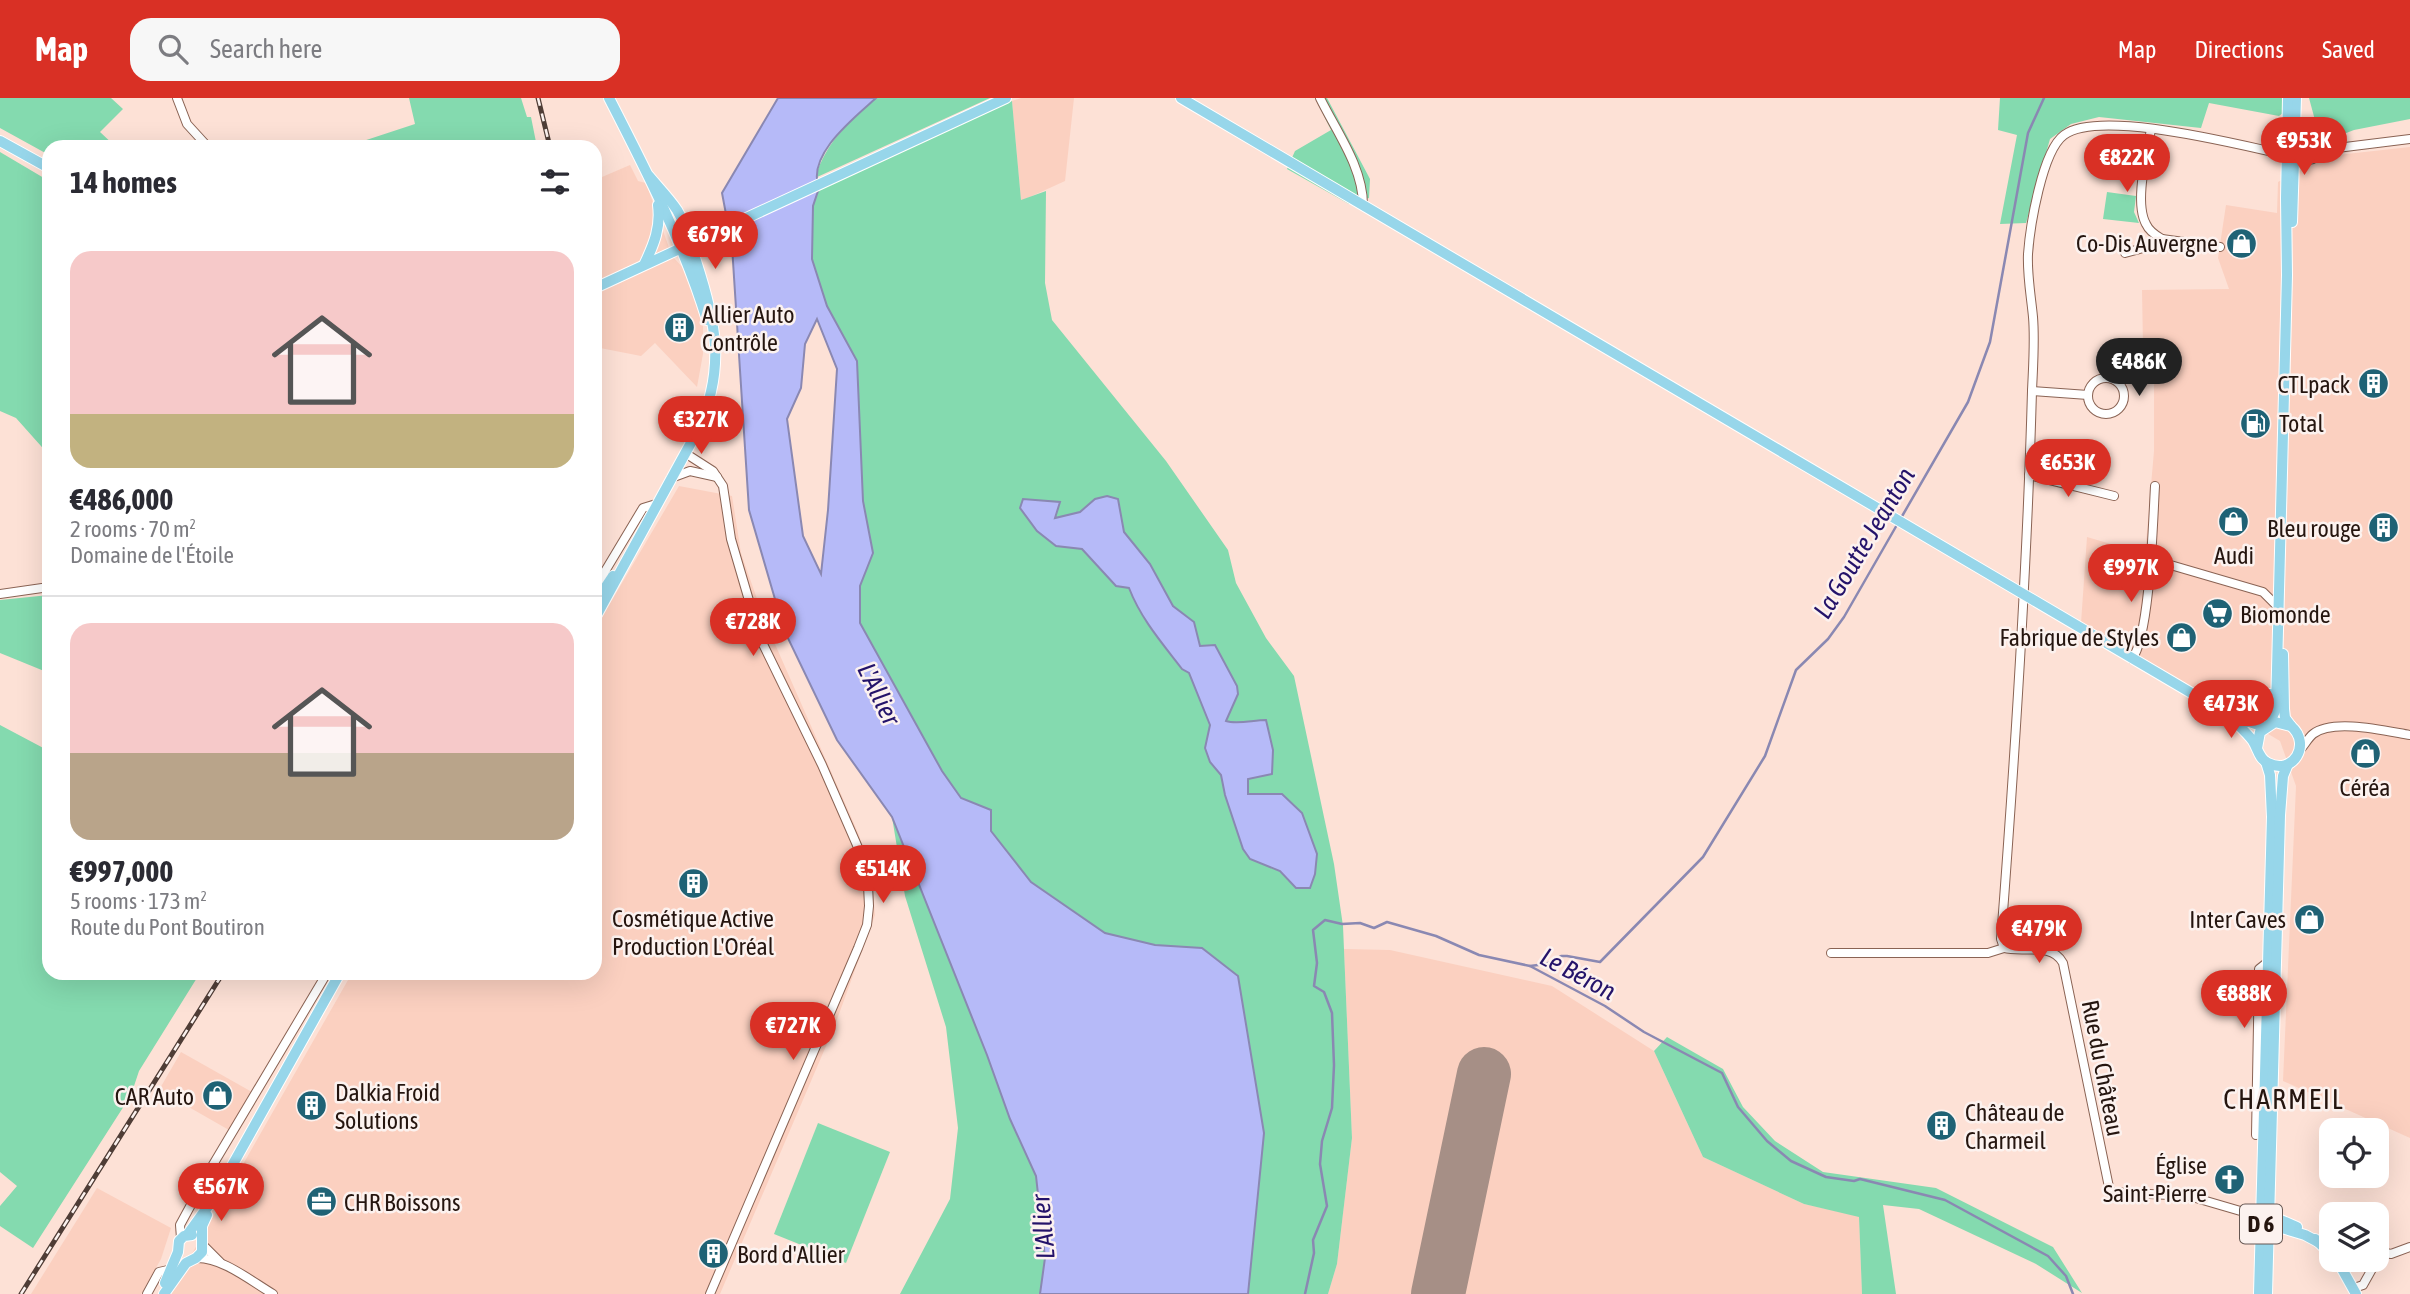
<!DOCTYPE html>
<meta charset="utf-8">
<style>
:root{--surface:#fff;--page:#f7f7f7;--text:#2b2b33;--muted:#7c7c81;--line:#e1e1e2;--accent:#d93025}
body{margin:0;font-family:"Asap Condensed",sans-serif;background:var(--page);color:var(--text);height:100vh;display:flex;flex-direction:column;font-size:26px;white-space:nowrap}
*{box-sizing:border-box;margin:0}
p{font-size:23px;color:var(--muted)}
.icon{flex:none;width:38px;height:38px;fill:none;stroke:currentColor;stroke-width:2;stroke-linecap:round;stroke-linejoin:round}
.map{position:relative;flex:1;overflow:hidden}
.details{position:absolute;left:42px;top:42px;width:560px;height:840px;display:flex;flex-direction:column;background:var(--surface);border-radius:21px;box-shadow:0 7px 28px #0002}
.details>*{flex:none}
.controls{position:absolute;left:2319px;top:1020px;display:grid;gap:14px}
.controls a{display:grid;place-items:center;width:70px;height:70px;border-radius:14px;background:var(--surface);box-shadow:0 7px 28px #0002;font-size:35px}
.price{position:absolute;translate:-50% -60px;padding:0 16px;border-radius:24px;background:var(--accent);color:#fff;font-size:23px;line-height:46px;filter:drop-shadow(0 2px 4px #0008)}
.price::after{content:'';position:absolute;left:50%;top:42px;width:21px;height:16px;margin-left:-10px;background:inherit;clip-path:polygon(0 0,100% 0,50% 100%)}
.price.current{background:#222;color:#fff}
ul{padding:0;list-style:none}
li{display:grid;align-content:center;gap:14px;height:371px;padding:0 28px}
li+li{border-top:2px solid var(--line)}
li span{display:grid;place-items:center;height:217px;border-radius:21px;color:#555}
li>.icon{margin-inline-start:auto}
span .icon{width:126px;height:126px;fill:#fffc;stroke-width:1}
li b{font-size:30px}
h2{display:flex;justify-content:space-between;align-items:center;height:84px;padding:0 28px;font-size:30px}
header{display:flex;align-items:center;gap:42px;box-sizing:border-box;height:98px;padding:0 35px;background:var(--accent);color:#fff}
header strong{font-size:33px}
nav{display:flex;gap:38px;margin-inline-start:auto;font-size:24px}
.search{width:490px;height:63px;background:var(--page);display:flex;align-items:center;gap:18px;box-sizing:border-box;padding:0 24px;border-radius:21px;color:var(--muted);font-size:26px}
.map>svg:first-child{display:block}
</style>
<header>
<strong>Map</strong>
<div class="search"><svg class="icon" aria-label="search" viewBox="0 0 24 24"><circle cx="10" cy="10" r="6"/><path d="M15 15l6 6"/></svg>Search here</div>
<nav><a>Map</a><a>Directions</a><a>Saved</a></nav>
</header>
<div class="map">
<svg width="2410" height="1196" viewBox="0 0 2410 1196">
<rect width="100%" height="100%" fill="#fde1d6"/>
<!-- built -->
<g fill="#fbd0c0">
<polygon points="1021,0 1074,0 1065,83 1021,103 1012,3"/>
<polygon points="2410,49 2410,1040 2283,983 2296,688 2280,643 2081,525 2087,439 2145,456 2154,353 2154,250 2143,249 2142,192 2229,191 2218,160 2226,107 2277,115 2278,84 2328,58"/>
<polygon points="630,67 638,83 646,85 672,158 686,173 703,220 703,256 697,289 655,245 641,258 595,249 595,82"/>
<polygon points="679,388 732,398 741,455 764,521 859,737 871,779 875,817 835,927 720,1196 169,1196 352,875 595,875 595,531"/>
<polygon points="1344,851 1390,852 1552,888 1654,953 1703,1059 1804,1106 1859,1118 1862,1196 1328,1196 1337,1166 1352,1040"/>
<polygon points="181,954 252,994 229,1032 159,992"/>
<polygon points="97,1090 171,1130 161,1161 141,1196 31,1196"/>
</g>
<!-- green -->
<g fill="#84daaf">
<polygon points="0,0 111,0 123,11 100,34 116,49 49,49 49,57 0,30"/>
<polygon points="409,0 521,0 527,19 531,19 537,49 345,49 415,26"/>
<path d="M876,0h114l-175,80c12,-38 33,-54 61,-80z"/>
<polygon points="1315,0 1327,0 1370,81 1369,100 1349,106 1287,71 1295,53 1331,32"/>
<polygon points="2000,0 2302,0 2279,18 2209,5 2201,30 2099,19 2071,26 2050,41 2026,125 2000,126 2017,37 1998,32"/>
<polygon points="2309,0 2410,0 2410,21 2354,32 2328,42 2319,37"/>
<polygon points="1012,3 1021,102 1046,93 1045,185 1052,222 1166,363 1228,452 1236,485 1266,540 1294,578 1334,766 1343,828 1352,1040 1337,1166 1328,1196 1248,1196 1264,1035 1202,850 1155,847 1105,835 1031,784 991,733 990,712 961,700 942,673 860,525 859,488 873,455 863,403 857,263 827,208 812,161 813,108 819,90"/>
<polygon points="0,54 49,83 49,357 16,320 0,313"/>
<polygon points="2107,94 2136,98 2134,114 2139,125 2103,121"/>
<polygon points="49,497 49,575 0,555 0,502"/>
<polygon points="0,627 49,653 49,875 200,875 139,973 131,997 33,1150 0,1128 0,1108 17,1088 0,1074"/>
<polygon points="892,719 987,957 1010,1021 1036,1078 1045,1160 1040,1196 900,1196 950,1101 958,1030 946,929 905,798"/>
<polygon points="1667,939 1723,971 1743,1009 1775,1043 1823,1074 1936,1090 2053,1149 2082,1195 2036,1166 1919,1111 1883,1107 1896,1196 1862,1196 1859,1119 1804,1106 1703,1059 1654,953"/>
<polygon points="818,1025 890,1054 846,1165 774,1136"/>
</g>
<!-- water -->
<g fill="#b6baf8" stroke="#8a88b2" stroke-width="2" fill-rule="evenodd">
<path d="M778,0h98c-22,20 -70,57 -57,90l-6,18 -1,53 15,47 30,55 6,140 10,52 -13,33v37l82,148 19,27 30,12v21l40,51 74,51 50,12 47,3 36,28 26,157 -16,161h-208l5,-36 -9,-82 -26,-57 -23,-64 -95,-238 -55,-77 -53,-110 -35,-120 -17,-264 -10,-53zM817,221l20,50 -9,141 -7,64 -18,-38 -16,-117 14,-31 4,-44z"/>
<path d="M1107,398l11,3 6,33 26,32 23,42 21,16 6,24 15,-1 22,41 1,8 -12,27c11,4 27,-1 40,-1l7,30 -1,24 -24,5v15h34l20,19 15,41 -2,20 -5,14h-14l-16,-17 -30,-12 -7,-10 -18,-54 -4,-20 -11,-13 -5,-14 5,-23 -21,-52 -7,-4c-20,-26 -41,-50 -53,-81l-13,-2 -34,-37 -26,-3 -19,-15 -17,-23 3,-9 37,3 -5,16 25,-6 15,-13z"/>
</g>
<g fill="none" stroke-linecap="round" stroke-linejoin="round">
<!-- stream -->
<g stroke="#8a88b2" stroke-width="2.5">
<polyline points="1901,420 1968,304 1990,244 2028,35 2044,0"/>
<polyline points="1530,868 1546,866 1561,858 1567,858 1600,864 1703,759 1765,658 1796,572 1828,541 1844,519 1898,425"/>
<polyline points="1305,1196 1314,1155 1313,1142 1327,1108 1320,1066 1322,1043 1332,1010 1334,967 1332,915 1324,894 1314,888 1317,865 1313,832 1325,822 1342,826 1360,825 1374,830 1387,824 1436,838 1479,857 1530,868 1605,908 1644,934 1722,975 1738,1009 1767,1043 1791,1063 1826,1079 1854,1083 1860,1081 1945,1102 2048,1158 2066,1178 2073,1196"/>
</g>
<!-- runway -->
<polyline stroke="#a68f86" stroke-width="54" points="1438,1196 1484,976"/>
<defs>
<g id="minor">
<polyline points="177,0 187,26 208,49"/>
<path d="M1320,0c16,33 43,69 43,107"/>
<path d="M2151,31c-4,25 -17,73 -5,95 3,7 9,11 16,15"/>
<polyline points="2290,36 2305,40 2321,52"/>
<polyline points="2125,155 2154,147 2162,141 2220,149"/>
<circle cx="2106" cy="298" r="18"/>
<polyline points="2032,293 2088,297"/>
<polyline points="685,355 713,373 723,388 731,441 760,540 822,667 863,761 868,787 869,808 867,827 858,850 710,1196"/>
<polyline points="2029,377 2114,398"/>
<polyline points="671,380 690,373 717,379"/>
<polyline points="2150,461 2263,494 2278,509"/>
<polyline points="595,490 643,410 656,406"/>
<polyline points="0,496 49,489"/>
<path d="M2132,561c18,-23 21,-139 23,-173"/>
<path d="M2299,653c5,-5 9,-13 14,-17 20,-16 73,-3 97,1"/>
<polyline points="1831,855 1988,855 2004,850"/>
<polyline points="2256,1037 2259,871 2269,863"/>
<path d="M2263,1122l-2,-3 -72,-21 -79,-4 -47,-229c-11,-21 -40,-10 -59,-15l-3,-9c14,-183 26,-366 31,-548 1,-24 3,-50 1,-74 -2,-21 -6,-42 -5,-63 2,-27 14,-103 36,-119 36,-27 179,11 223,20l8,8 18,-4 8,-9 89,-11"/>
<polyline points="181,1140 180,1127 211,1070 327,875"/>
<polyline points="203,1147 220,1164"/>
<polyline points="2376,1153 2391,1156 2410,1149"/>
<path d="M196,1160c26,-1 55,23 77,36"/>
<polyline points="2354,1190 2363,1187 2381,1155"/>
<polyline points="147,1196 159,1174 172,1171"/>
</g>
<g id="major">
<path d="M609,0c37,72 74,144 98,222"/>
<polyline points="1181,0 2227,616 2264,629"/>
<polyline points="0,43 49,70"/>
<polyline points="2292,124 2296,0"/>
<path d="M645,165c9,-19 16,-36 13,-58"/>
<polyline points="595,190 1006,0"/>
<polyline points="595,505 613,478"/>
<path d="M595,520l103,-188c28,-62 18,-108 -2,-169 -6,-18 -9,-35 -19,-51 -8,-12 -19,-23 -28,-34"/>
<polyline points="2283,556 2284,611 2285,620 2291,628"/>
<path d="M2230,619c8,8 17,16 23,24 5,8 6,18 15,22 25,13 44,-19 23,-37l-16,-4 -15,10 -3,16"/>
<path d="M2247,624c16,-5 22,-11 23,-28"/>
<polyline points="2269,626 2276,611 2287,177 2286,100 2288,0"/>
<polyline points="2269,1117 2297,1129"/>
<polyline points="2267,1122 2269,1126 2305,1137 2320,1145"/>
<polyline points="188,1136 214,1100 340,875"/>
<polyline points="2315,1141 2331,1156"/>
<polyline points="2337,1162 2356,1196"/>
<polyline points="165,1185 178,1154 179,1143 184,1138 192,1137"/>
<polyline points="164,1196 186,1165 196,1160 202,1154 202,1128 207,1117"/>
<polyline points="2259,1196 2272,719 2270,677 2266,664"/>
<polyline points="2267,1196 2280,717 2283,678 2288,666"/>
</g>
</defs>
<!-- minor casing -->
<use href="#minor" stroke="#8a6354" stroke-width="10"/>
<!-- major casing -->
<use href="#major" stroke="#fff" stroke-width="12"/>
<!-- minor -->
<use href="#minor" stroke="#fff" stroke-width="8"/>
<!-- major -->
<use href="#major" stroke="#97d6ea" stroke-width="10"/>
<defs>
<g id="rail">
<polyline points="538,0 550,49"/>
<polyline points="21,1196 223,875"/>
</g>
</defs>
<!-- rail casing -->
<use href="#rail" stroke="#4f3d36" stroke-width="5"/>
<!-- rail -->
<use href="#rail" stroke="#fcf2ef" stroke-width="2.5" stroke-dasharray="8" stroke-linecap="butt"/>
</g>
<!-- icons -->
<defs>
<symbol id="shop-disc" viewBox="-11 -11 22 22"><circle r="9.5" fill="#1f6275" stroke="#fcf2ef"/><path d="M-5-2.5h2.3a2.7 3.5 0 0 1 5.4 0H5L5.5 6h-11ZM-1.5-2.5h3a1.5 2.3 0 0 0-3 0Z" fill="#fff"/></symbol>
<symbol id="building-disc" viewBox="-11 -11 22 22"><circle r="9.5" fill="#1f6275" stroke="#fcf2ef"/><path d="M-4-6H4V6H1V3H-1V6H-4ZM-2.5-4.3h1.7v1.8h-1.7ZM.8-4.3h1.7v1.8H.8ZM-2.5-1h1.7V.8h-1.7ZM.8-1h1.7V.8H.8Z" fill="#fff"/></symbol>
<symbol id="fuel-disc" viewBox="-11 -11 22 22"><circle r="9.5" fill="#1f6275" stroke="#fcf2ef"/><path d="M-5.5-6h7V0h2V4h1.3V-2.5L3-4.5l.8-.8L6-3V5H2.5V1h-1V6h-7ZM-4.2-4.7v3.2H.2V-4.7Z" fill="#fff"/></symbol>
<symbol id="supermarket-disc" viewBox="-11 -11 22 22"><circle r="9.5" fill="#1f6275" stroke="#fcf2ef"/><path d="M-6-5.5h2.5l.6 2H6L4.5 2H-2.5L-4.4-4H-6ZM-1.5 3.2a1.3 1.3 0 1 0 .1 0ZM3 3.2a1.3 1.3 0 1 0 .1 0Z" fill="#fff"/></symbol>
<symbol id="church-disc" viewBox="-11 -11 22 22"><circle r="9.5" fill="#1f6275" stroke="#fcf2ef"/><path d="M-1.2-6h2.4v3.5h3.3v2.4h-3.3V6h-2.4V-.1h-3.3v-2.4h3.3Z" fill="#fff"/></symbol>
<symbol id="office-disc" viewBox="-11 -11 22 22"><circle r="9.5" fill="#1f6275" stroke="#fcf2ef"/><path d="M-6-3h4V-5.5h4V-3h4V5H-6ZM-1-4.5V-3h2v-1.5ZM-6 0V1H6V0Z" fill="#fff"/></symbol>
</defs>
<g fill-rule="evenodd">
<use href="#shop-disc" x="2224" y="128" width="35" height="35"/>
<use href="#building-disc" x="662" y="212" width="35" height="35"/>
<use href="#building-disc" x="2356" y="268" width="35" height="35"/>
<use href="#fuel-disc" x="2238" y="308" width="35" height="35"/>
<use href="#shop-disc" x="2216" y="406" width="35" height="35"/>
<use href="#building-disc" x="2366" y="412" width="35" height="35"/>
<use href="#supermarket-disc" x="2200" y="498" width="35" height="35"/>
<use href="#shop-disc" x="2164" y="522" width="35" height="35"/>
<use href="#shop-disc" x="2348" y="638" width="35" height="35"/>
<use href="#building-disc" x="676" y="768" width="35" height="35"/>
<use href="#shop-disc" x="2292" y="804" width="35" height="35"/>
<use href="#shop-disc" x="200" y="980" width="35" height="35"/>
<use href="#building-disc" x="294" y="990" width="35" height="35"/>
<use href="#building-disc" x="1924" y="1010" width="35" height="35"/>
<use href="#church-disc" x="2212" y="1064" width="35" height="35"/>
<use href="#office-disc" x="304" y="1086" width="35" height="35"/>
<use href="#building-disc" x="696" y="1138" width="35" height="35"/>
</g>
<g text-anchor="middle" dominant-baseline="central" stroke-width="5" stroke-linejoin="round" paint-order="stroke">
<!-- shield labels -->
<rect fill="#fcf2ef" stroke="#665752" stroke-width="2" x="2240" y="1106.5" width="42" height="39" rx="5"/>
<g font-size="23" font-weight="bold" fill="#25150f">
<text x="2261" y="1126">D 6</text>
</g>
<!-- poi labels -->
<g font-size="24" fill="#25150f" stroke="#fcf2ef" text-anchor="end">
<text x="2218" y="145">Co-Dis Auvergne</text>
<text x="702" y="216" text-anchor="start">Allier Auto<tspan x="702" dy="28">Contrôle</tspan></text>
<text x="2350" y="286">CTLpack</text>
<text x="2279" y="325" text-anchor="start">Total</text>
<text x="2361" y="430">Bleu rouge</text>
<text x="2234" y="457" text-anchor="middle">Audi</text>
<text x="2240" y="516" text-anchor="start">Biomonde</text>
<text x="2159" y="539">Fabrique de Styles</text>
<text x="2365" y="689" text-anchor="middle">Céréa</text>
<text x="693" y="820" text-anchor="middle">Cosmétique Active<tspan x="693" dy="28">Production L'Oréal</tspan></text>
<text x="2286" y="821">Inter Caves</text>
<text x="335" y="994" text-anchor="start">Dalkia Froid<tspan x="335" dy="28">Solutions</tspan></text>
<text x="194" y="998">CAR Auto</text>
<text x="1965" y="1014" text-anchor="start">Château de<tspan x="1965" dy="28">Charmeil</tspan></text>
<text x="2207" y="1067">Église<tspan x="2207" dy="28">Saint-Pierre</tspan></text>
<text x="344" y="1104" text-anchor="start">CHR Boissons</text>
<text x="737" y="1156" text-anchor="start">Bord d'Allier</text>
</g>
<!-- street labels -->
<g font-size="24" fill="#25150f" stroke="#fcf2ef">
<text transform="translate(2103 970) rotate(79)">Rue du Château</text>
</g>
<!-- water labels -->
<g font-size="26" font-style="italic" fill="#24136a" stroke="#fcf2ef">
<text transform="translate(1864 445) rotate(-59)">La Goutte Jeanton</text>
<text transform="translate(879 596) rotate(64)">L'Allier</text>
<text transform="translate(1578 876) rotate(28)">Le Béron</text>
<text transform="translate(1043 1129) rotate(-95)">L'Allier</text>
</g>
<!-- quarter labels -->
<g font-size="28" letter-spacing="2" fill="#25150f" stroke="#fcf2ef">
<text x="2284" y="1001">CHARMEIL</text>
</g>
</g>
</svg>
<div class="controls">
<a><svg class="icon" aria-label="locate" viewBox="0 0 24 24"><circle cx="12" cy="12" r="6"/><path d="M12 2v4M12 18v4M2 12h4M18 12h4"/></svg></a>
<a><svg class="icon" aria-label="layers" viewBox="0 0 24 24"><path d="M12 4l9 5-9 5-9-5zM3 14l9 5 9-5"/></svg></a>
</div>
<b class="price" style="left:2304px;top:79px">€953K</b>
<b class="price" style="left:2127px;top:96px">€822K</b>
<b class="price" style="left:715px;top:173px">€679K</b>
<b class="price current" style="left:2139px;top:300px">€486K</b>
<b class="price" style="left:701px;top:358px">€327K</b>
<b class="price" style="left:2068px;top:401px">€653K</b>
<b class="price" style="left:2131px;top:506px">€997K</b>
<b class="price" style="left:753px;top:560px">€728K</b>
<b class="price" style="left:2231px;top:642px">€473K</b>
<b class="price" style="left:883px;top:807px">€514K</b>
<b class="price" style="left:2039px;top:867px">€479K</b>
<b class="price" style="left:2244px;top:932px">€888K</b>
<b class="price" style="left:793px;top:964px">€727K</b>
<b class="price" style="left:221px;top:1125px">€567K</b>
<section class="details">
<h2>14 homes<svg class="icon" aria-label="filters" viewBox="0 0 24 24"><path d="M4 7h16M4 17h16"/><circle cx="9" cy="7" r="2"/><circle cx="15" cy="17" r="2"/></svg></h2>
<ul>
<li><span style="background:linear-gradient(#f6c9c9 75%,#c2b280 0)"><svg class="icon" aria-label="home" viewBox="0 0 24 24"><path d="M3 11l9-7 9 7M6 9v11h12V9"/></svg></span><div><b>€486,000</b><p>2 rooms · 70 m²</p><p>Domaine de l'Étoile</p></div></li>
<li><span style="background:linear-gradient(#f6c9c9 60%,#b9a48a 0)"><svg class="icon" aria-label="home" viewBox="0 0 24 24"><path d="M3 11l9-7 9 7M6 9v11h12V9"/></svg></span><div><b>€997,000</b><p>5 rooms · 173 m²</p><p>Route du Pont Boutiron</p></div></li>
</ul>
</section>
</div>
